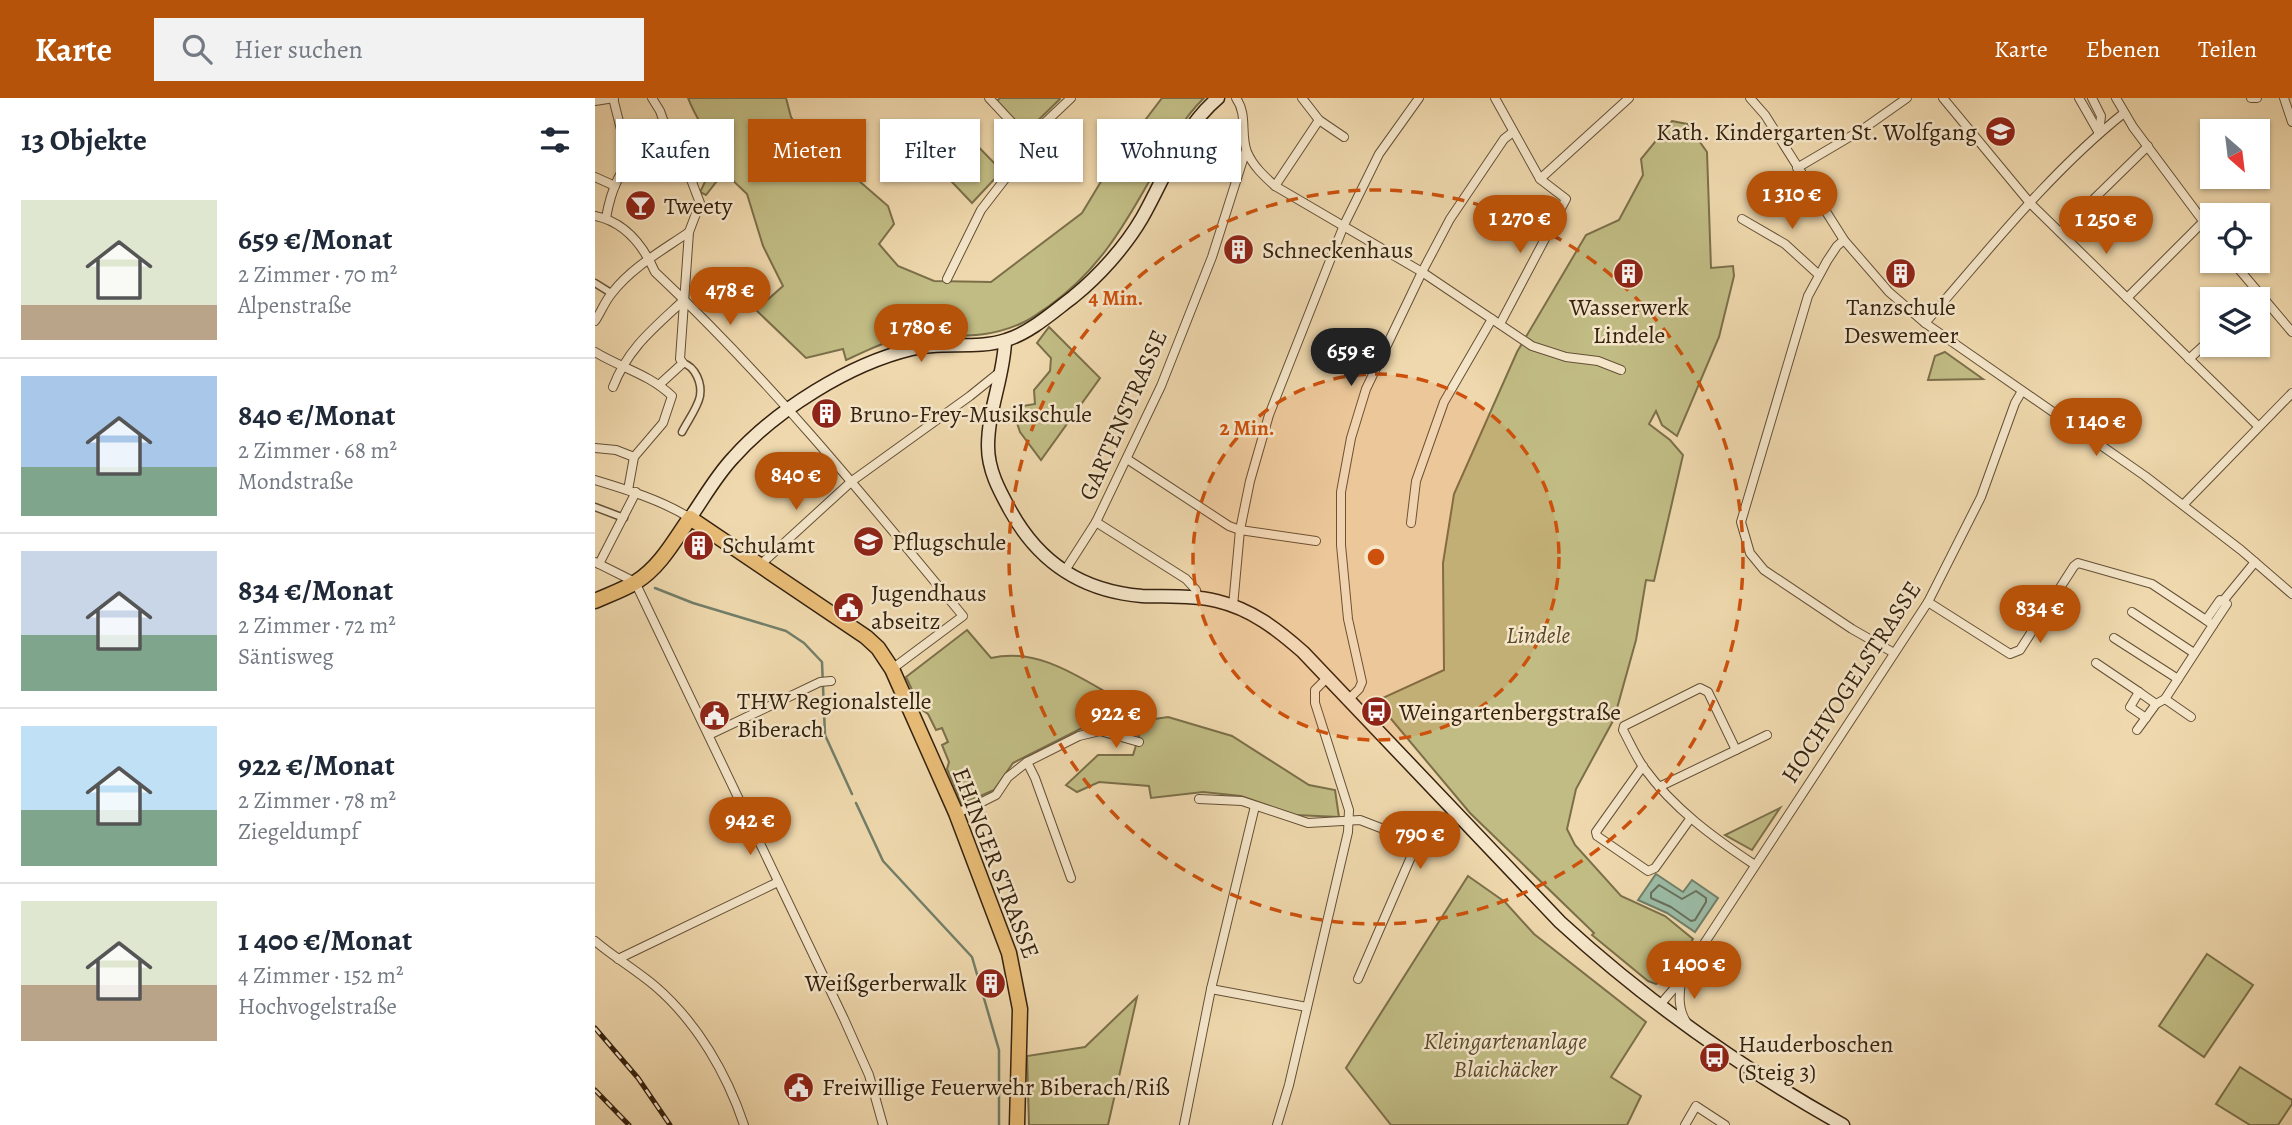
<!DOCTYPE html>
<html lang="de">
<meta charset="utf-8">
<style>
:root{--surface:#fff;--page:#f2f2f3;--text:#1f2937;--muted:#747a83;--line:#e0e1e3;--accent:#b45309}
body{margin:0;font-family:Alegreya,serif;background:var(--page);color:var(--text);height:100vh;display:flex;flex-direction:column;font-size:26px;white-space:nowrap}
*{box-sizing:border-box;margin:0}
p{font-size:23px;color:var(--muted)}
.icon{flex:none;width:38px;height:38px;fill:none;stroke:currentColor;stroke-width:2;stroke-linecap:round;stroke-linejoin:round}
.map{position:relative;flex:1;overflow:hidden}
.panel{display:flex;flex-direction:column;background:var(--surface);width:595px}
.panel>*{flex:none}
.banner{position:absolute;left:21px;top:21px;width:665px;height:63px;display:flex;gap:14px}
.needle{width:46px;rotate:152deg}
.fabs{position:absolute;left:1605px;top:21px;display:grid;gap:14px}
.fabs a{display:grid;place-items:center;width:70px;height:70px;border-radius:0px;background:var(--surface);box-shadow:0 2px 5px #0004;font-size:35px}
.price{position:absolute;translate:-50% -60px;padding:0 16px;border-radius:24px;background:var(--accent);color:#fff;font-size:23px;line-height:46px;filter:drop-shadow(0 2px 4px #0008)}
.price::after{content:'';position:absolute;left:50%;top:42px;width:21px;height:16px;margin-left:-10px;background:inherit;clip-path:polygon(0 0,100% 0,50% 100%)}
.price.current{background:#222;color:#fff}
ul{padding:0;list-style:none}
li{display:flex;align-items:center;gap:21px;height:175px;padding:0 21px}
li+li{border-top:2px solid var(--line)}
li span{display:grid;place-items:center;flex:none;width:196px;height:140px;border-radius:0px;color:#555}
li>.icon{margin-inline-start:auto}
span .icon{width:84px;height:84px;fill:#fffc;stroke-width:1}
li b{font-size:30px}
h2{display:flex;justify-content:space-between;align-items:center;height:84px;padding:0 21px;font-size:30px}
.chip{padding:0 24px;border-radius:0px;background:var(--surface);box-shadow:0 2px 5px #0004;font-size:24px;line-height:63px}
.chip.current{background:var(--accent);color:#fff}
header{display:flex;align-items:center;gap:42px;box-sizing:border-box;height:98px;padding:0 35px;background:var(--accent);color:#fff}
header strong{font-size:33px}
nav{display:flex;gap:38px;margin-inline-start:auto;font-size:24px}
.search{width:490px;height:63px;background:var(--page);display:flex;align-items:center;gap:18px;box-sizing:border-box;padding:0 24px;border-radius:0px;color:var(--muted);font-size:26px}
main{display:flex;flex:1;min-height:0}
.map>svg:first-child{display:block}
</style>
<header>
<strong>Karte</strong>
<div class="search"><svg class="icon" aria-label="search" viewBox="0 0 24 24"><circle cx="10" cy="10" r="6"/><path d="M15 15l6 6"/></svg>Hier suchen</div>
<nav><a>Karte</a><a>Ebenen</a><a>Teilen</a></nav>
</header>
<main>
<section class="panel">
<h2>13 Objekte<svg class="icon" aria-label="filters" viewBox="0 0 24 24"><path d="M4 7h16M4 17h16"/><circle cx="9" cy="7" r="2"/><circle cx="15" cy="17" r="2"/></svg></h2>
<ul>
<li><span style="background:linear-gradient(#dfe7d0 75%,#b9a48a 0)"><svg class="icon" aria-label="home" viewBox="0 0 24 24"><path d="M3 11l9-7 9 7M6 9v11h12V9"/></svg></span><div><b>659 €/Monat</b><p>2 Zimmer · 70 m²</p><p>Alpenstraße</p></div></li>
<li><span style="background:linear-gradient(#a9c7e8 65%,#7fa58c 0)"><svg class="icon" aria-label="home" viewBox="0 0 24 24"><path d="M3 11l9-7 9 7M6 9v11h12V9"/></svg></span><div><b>840 €/Monat</b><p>2 Zimmer · 68 m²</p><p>Mondstraße</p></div></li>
<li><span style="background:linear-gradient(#c9d6e8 60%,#7fa58c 0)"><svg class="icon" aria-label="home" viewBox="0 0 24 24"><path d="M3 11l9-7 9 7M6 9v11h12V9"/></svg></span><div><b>834 €/Monat</b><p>2 Zimmer · 72 m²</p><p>Säntisweg</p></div></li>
<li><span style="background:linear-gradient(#bfe0f5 60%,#7fa58c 0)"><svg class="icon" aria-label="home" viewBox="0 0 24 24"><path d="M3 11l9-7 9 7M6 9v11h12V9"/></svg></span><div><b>922 €/Monat</b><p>2 Zimmer · 78 m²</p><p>Ziegeldumpf</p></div></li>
<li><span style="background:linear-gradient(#dfe7d0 60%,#b9a48a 0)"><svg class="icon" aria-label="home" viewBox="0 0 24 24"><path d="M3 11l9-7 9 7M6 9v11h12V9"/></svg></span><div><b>1 400 €/Monat</b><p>4 Zimmer · 152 m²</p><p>Hochvogelstraße</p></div></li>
</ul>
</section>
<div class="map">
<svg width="1697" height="1027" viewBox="0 0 1697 1027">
<rect width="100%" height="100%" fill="#efd8ad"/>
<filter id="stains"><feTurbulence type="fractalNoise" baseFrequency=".00286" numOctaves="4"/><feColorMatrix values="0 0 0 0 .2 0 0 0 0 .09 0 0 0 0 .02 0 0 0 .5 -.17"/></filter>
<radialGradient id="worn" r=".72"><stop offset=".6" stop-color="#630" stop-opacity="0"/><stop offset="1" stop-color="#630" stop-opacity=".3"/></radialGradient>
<!-- green -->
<g fill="#c1bc84" stroke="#7b6f4a" stroke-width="2">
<path d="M93,0h98l5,19 7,11 90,78 6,18 -15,20 19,22 36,15 57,1 91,-69 29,-48 51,-67h42c-23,22 -38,52 -53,80 -28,50 -54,94 -102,128 -9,6 -17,13 -27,17 -44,20 -76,9 -121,16 -18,2 -38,14 -55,21l-3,-11 -37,9 -50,-48 27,-24 -20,-40 -16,-52 -23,-22 -18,23 -6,-3c27,-52 5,-50 -12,-94z"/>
<polygon points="405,0 464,0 465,1 431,34 402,3"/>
<polygon points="1077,23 1092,26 1112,54 1116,170 1138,168 1139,178 1124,239 1082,338 1067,327 1061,313 1054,326 1075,342 1088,357 1059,483 1051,482 1041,542 1019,621 981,691 972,731 980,747 1026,798 1070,818 1098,841 1071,882 1061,886 1053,883 997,837 999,835 875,715 781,603 849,572 848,465 859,396 922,254 991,137 1024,122 1048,77 1046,61"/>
<polygon points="367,32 407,73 377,105 336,62"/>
<polygon points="454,229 505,280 446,362 425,334 417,310 440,306 439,292 455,273 456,260 442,245"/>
<polygon points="1350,254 1388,281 1333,282 1340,258"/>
<path d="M372,532l24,28c41,-10 79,13 113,33l-6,29 -85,43 -19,27 -32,14 -15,-35 2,-7 -7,-17 6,-3 -6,-14 -6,2 -8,-16 -7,-5 -15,-32z"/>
<polygon points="573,619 637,638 714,687 740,692 744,719 700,717 646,698 608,694 556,700 554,688 504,684 482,694 471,687 503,657 538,657 544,638 525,626"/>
<polygon points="1185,710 1157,752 1130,737"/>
<polygon points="873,778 910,804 939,836 1051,924 1016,979 1046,998 1032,1027 796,1027 751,970"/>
<polygon points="1612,856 1658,887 1609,959 1564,928"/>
<polygon points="542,899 513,1027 434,1027 432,958 490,949"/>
<polygon points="1645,969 1697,1002 1697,1006 1683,1027 1655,1027 1621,1006"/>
</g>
<!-- water -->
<polygon fill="#9bbba5" stroke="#727e69" stroke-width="2" points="1061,776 1088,794 1097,782 1123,800 1100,834 1072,815 1043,802"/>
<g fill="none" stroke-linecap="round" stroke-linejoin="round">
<!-- shore -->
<polygon stroke="#686e5a" stroke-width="2" points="1064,787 1087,801 1101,793 1111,800 1111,804 1100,822 1096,823 1076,809 1056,800 1056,795"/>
<!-- stream -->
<g stroke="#727e69" stroke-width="2.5">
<polyline points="60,490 98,505 191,533 209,545 227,564 230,637 257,696"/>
<polyline points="261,705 288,763 377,859 404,952 404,1027"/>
</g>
<defs>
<g id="pedestrian">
<polyline points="0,185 16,195"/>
<path d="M87,334c5,-10 16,-25 18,-36 2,-12 -4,-29 -17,-33"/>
<polyline points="0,409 29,420"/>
</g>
<g id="minor">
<polyline points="18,0 34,63"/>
<polyline points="57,0 65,13 75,41 92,71 105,105 94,134 85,261 88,265 65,286"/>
<polyline points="394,0 437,46"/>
<path d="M641,0c12,17 4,36 11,54 6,14 17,24 28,34l147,86 110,74 34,11 32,4 23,9"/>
<polyline points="900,0 945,81 971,101 905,226"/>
<polyline points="1155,0 1170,17 1249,142 1294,194 1330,225 1550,378 1646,452 1697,496"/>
<polyline points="1348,0 1435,105 1663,328"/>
<polyline points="1484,0 1504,35"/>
<polyline points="1497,0 1506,18 1504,35"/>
<polyline points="1521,0 1538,29 1617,135"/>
<polyline points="1656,0 1662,0"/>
<polyline points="1689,0 1697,24"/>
<polyline points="0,3 19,0"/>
<polyline points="724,22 749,39"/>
<polyline points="1202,70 1268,31 1312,0"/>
<polyline points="0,79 20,88"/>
<polyline points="945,81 1034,0"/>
<polyline points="680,88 724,22 707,0"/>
<path d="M0,118c30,6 48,29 60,56 113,106 210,225 308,344l-71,53"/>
<path d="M11,120c4,-23 13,-50 32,-65 9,-6 22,-10 32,-14"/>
<polyline points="1147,121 1190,146 1224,177"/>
<polyline points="1465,134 1553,48"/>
<polyline points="1249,142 1242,148 1232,163 1213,198 1146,424 1155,455 1169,472 1257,531 1299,555"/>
<polyline points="1637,163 1697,234"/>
<polyline points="352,181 386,112 437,46 439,35 476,0"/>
<polyline points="1532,200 1609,123"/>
<path d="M0,223c6,-9 10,-20 17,-28 20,-26 51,-43 77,-61"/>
<path d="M1330,225c63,-72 124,-150 199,-210"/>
<path d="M0,254c26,16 54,22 77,44l-9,27 -29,34 -6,33"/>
<polyline points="1594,261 1617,240"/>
<path d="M18,289c15,-39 41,-59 71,-87"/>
<polyline points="0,350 21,352 39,359"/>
<polyline points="532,361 634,428 645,432 721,443"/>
<path d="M0,382c33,10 66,20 95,38"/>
<polyline points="1588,407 1697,295"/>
<polyline points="501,424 591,481 601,492 602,499"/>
<polyline points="816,425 821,383 849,304 897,221"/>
<polyline points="0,464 40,484 249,921 274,977 288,1027"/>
<polyline points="4,466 41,394"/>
<polyline points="165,467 257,383 375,298 406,273"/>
<polyline points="469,474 501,424 566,288 617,159 651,52"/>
<polyline points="1333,504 1415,556 1425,552 1479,468 1483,465 1557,486 1611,522"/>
<polyline points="638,508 645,432 655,383 674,317 749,127 784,56 824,0"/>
<polyline points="1537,514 1599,555"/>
<polyline points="1618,527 1632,506 1628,503"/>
<polyline points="1519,540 1583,581"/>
<polyline points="1501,565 1544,594"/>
<polyline points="1570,601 1596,619"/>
<polyline points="752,603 764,591 767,584 753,521 746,447 746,394 756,340 771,291 827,174 855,121 909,41 918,34"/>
<polyline points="1551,620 1535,609 1544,594 1561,606"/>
<polyline points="1542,632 1561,606 1570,601 1618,527 1611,522 1625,502 1628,503 1660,464"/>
<polyline points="114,637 225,584 236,583"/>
<polyline points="1141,652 1172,637"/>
<polyline points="432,664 440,680 476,780"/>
<polyline points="1048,668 1001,734 1002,738 1053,773 1060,770 1095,721"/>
<path d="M1064,689l77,-37 -28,-58 -8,-4 -76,38 -1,4c7,13 13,27 21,38 30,41 70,70 111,97"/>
<polyline points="604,701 647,703 713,725 765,722 817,742 819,752 763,881"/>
<polyline points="361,715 379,708 401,697 413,679 432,664 484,638 505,633 544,644"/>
<path d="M0,843c19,16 41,29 60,45 42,36 72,88 89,139"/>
<polyline points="23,861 183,784"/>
<path d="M1086,884c-2,14 -3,28 6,41"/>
<polyline points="616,891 712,909"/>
<polyline points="1064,908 1082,887 1333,504 1386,399 1420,305 1427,293"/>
<polyline points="589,1027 616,891 660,708"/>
<polyline points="682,1027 694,987 753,734 754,712 720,605 720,592 732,580"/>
<polyline points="1090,1027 1101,1008 1130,1027"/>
</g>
<g id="secondary">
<path d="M410,243c-1,35 -17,69 -17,105 0,24 11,44 22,64 29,53 72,81 132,86 25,1 50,-1 75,5 34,8 60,28 86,51l257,270c86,79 181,146 283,203"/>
<path d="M95,420c14,-20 26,-42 43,-60 43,-48 116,-94 179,-109 30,-8 64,1 94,-9 24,-7 47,-28 67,-43 26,-21 52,-50 69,-79 24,-42 39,-89 76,-120"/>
</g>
<path id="primary" d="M0,503c13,-6 28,-11 41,-19 24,-15 38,-41 54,-64l176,119 12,11 14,21 64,144 53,140 11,56 -3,116"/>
</defs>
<!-- pedestrian casing -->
<use href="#pedestrian" stroke="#645036" stroke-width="9"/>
<!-- minor casing -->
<use href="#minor" stroke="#645036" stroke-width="10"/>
<!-- secondary casing -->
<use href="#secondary" stroke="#35220f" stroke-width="15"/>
<!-- primary casing -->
<use href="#primary" stroke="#35220f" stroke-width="17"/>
<!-- pedestrian -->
<use href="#pedestrian" stroke="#f5e6ca" stroke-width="6"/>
<!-- minor -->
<use href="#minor" stroke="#f5e6ca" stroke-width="8"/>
<!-- secondary -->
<use href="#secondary" stroke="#f5e6ca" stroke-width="12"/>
<!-- primary -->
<use href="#primary" stroke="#e8bc76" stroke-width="14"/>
<defs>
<g id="rail">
<polyline points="0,930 43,980 75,1027"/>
<polyline points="0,992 34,1027"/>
</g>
</defs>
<!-- rail casing -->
<use href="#rail" stroke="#35220f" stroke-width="5"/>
<!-- rail -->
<use href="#rail" stroke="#f5e6ca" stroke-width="2.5" stroke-dasharray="8" stroke-linecap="butt"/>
</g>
<!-- distance rings -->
<circle cx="781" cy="459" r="183" fill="#cd510c" fill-opacity=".12"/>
<g fill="none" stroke="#cd510c" stroke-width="3.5" stroke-dasharray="12 9">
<circle cx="781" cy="459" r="183"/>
<circle cx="781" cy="459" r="367"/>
</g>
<!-- icons -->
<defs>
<symbol id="school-disc" viewBox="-11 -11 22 22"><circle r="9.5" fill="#8f2418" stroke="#f5e6ca"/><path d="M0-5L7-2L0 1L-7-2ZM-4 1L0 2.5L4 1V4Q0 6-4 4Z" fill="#fff"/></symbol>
<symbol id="bar-disc" viewBox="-11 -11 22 22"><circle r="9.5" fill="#8f2418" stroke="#f5e6ca"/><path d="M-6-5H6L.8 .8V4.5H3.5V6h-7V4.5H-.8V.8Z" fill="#fff"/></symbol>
<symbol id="building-disc" viewBox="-11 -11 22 22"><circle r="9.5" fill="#8f2418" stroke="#f5e6ca"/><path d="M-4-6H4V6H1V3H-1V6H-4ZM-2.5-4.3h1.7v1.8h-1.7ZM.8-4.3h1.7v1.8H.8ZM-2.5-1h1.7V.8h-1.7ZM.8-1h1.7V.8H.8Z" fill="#fff"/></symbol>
<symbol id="civic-disc" viewBox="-11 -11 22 22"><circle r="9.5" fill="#8f2418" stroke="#f5e6ca"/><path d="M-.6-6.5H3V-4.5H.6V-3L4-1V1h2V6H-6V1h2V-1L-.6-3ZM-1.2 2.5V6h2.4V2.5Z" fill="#fff"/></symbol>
<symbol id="bus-disc" viewBox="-11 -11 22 22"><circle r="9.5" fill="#8f2418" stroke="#f5e6ca"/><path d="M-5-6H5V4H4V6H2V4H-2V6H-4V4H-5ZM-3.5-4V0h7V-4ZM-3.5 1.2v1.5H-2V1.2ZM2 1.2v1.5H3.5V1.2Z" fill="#fff"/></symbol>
</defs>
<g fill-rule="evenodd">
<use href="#school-disc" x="1388" y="16" width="35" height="35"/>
<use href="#bar-disc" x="28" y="90" width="35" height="35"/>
<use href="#building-disc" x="626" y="134" width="35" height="35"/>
<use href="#building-disc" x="1016" y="158" width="35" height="35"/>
<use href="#building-disc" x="1288" y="158" width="35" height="35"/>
<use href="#building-disc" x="214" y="298" width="35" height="35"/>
<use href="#school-disc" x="256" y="426" width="35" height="35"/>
<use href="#building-disc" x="86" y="430" width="35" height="35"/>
<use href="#civic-disc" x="236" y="492" width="35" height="35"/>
<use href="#bus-disc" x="764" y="596" width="35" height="35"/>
<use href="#civic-disc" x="102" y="600" width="35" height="35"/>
<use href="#building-disc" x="378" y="868" width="35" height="35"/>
<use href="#bus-disc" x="1102" y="942" width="35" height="35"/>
<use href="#civic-disc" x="186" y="972" width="35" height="35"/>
</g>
<g text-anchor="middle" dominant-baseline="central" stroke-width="5" stroke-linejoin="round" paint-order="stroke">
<!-- poi labels -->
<g font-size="24" fill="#35220f" stroke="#f5e6ca" text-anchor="start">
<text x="1382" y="34" text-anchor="end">Kath. Kindergarten St. Wolfgang</text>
<text x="69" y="108">Tweety</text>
<text x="667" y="152">Schneckenhaus</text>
<text x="1034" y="209" text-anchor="middle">Wasserwerk<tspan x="1034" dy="28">Lindele</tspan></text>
<text x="1306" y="209" text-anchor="middle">Tanzschule<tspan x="1306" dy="28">Deswemeer</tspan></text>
<text x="254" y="316">Bruno-Frey-Musikschule</text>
<text x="297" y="444">Pflugschule</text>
<text x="127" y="447">Schulamt</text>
<text x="276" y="495">Jugendhaus<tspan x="276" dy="28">abseitz</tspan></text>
<text x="142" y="603">THW Regionalstelle<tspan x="142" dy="28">Biberach</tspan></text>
<text x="804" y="614">Weingartenbergstraße</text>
<text x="372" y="885" text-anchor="end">Weißgerberwalk</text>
<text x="1143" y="946">Hauderboschen<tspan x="1143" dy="28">(Steig 3)</tspan></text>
<text x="227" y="989">Freiwillige Feuerwehr Biberach/Riß</text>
</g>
<!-- street labels -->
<g font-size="24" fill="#35220f" stroke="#f5e6ca">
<text transform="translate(528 317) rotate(-66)">GARTENSTRASSE</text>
<text transform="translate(1256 584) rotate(-57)">HOCHVOGELSTRASSE</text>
<text transform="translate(401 765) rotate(69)">EHINGER STRASSE</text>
</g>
<!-- park labels -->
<g font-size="24" font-style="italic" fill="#58482c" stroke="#f5e6ca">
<text x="943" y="537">Lindele</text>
<text x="910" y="943">Kleingartenanlage<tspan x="910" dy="28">Blaichäcker</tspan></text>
</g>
</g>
<circle cx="781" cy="459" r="10" fill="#cd510c" stroke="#f5e6ca" stroke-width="3.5"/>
<g font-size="21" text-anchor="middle" font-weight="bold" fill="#cd510c" stroke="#f5e6ca" stroke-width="5" stroke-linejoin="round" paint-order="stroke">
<text x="521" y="207">4 Min.</text>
<text x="652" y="337">2 Min.</text>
</g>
<rect width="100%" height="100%" filter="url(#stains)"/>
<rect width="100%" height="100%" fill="url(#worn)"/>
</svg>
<div class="fabs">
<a><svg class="needle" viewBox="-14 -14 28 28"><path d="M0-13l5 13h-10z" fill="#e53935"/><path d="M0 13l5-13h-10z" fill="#747a83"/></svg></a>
<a><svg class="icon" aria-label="locate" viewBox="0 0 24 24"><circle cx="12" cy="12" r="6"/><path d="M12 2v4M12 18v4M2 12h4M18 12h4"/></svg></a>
<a><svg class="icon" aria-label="layers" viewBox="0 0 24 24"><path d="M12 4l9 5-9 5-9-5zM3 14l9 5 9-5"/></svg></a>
</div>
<b class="price" style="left:1197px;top:133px">1 310 €</b>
<b class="price" style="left:925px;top:157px">1 270 €</b>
<b class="price" style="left:1511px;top:158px">1 250 €</b>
<b class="price" style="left:135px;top:229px">478 €</b>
<b class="price" style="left:326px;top:266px">1 780 €</b>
<b class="price current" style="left:756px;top:290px">659 €</b>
<b class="price" style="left:1501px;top:360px">1 140 €</b>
<b class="price" style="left:201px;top:414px">840 €</b>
<b class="price" style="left:1445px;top:547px">834 €</b>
<b class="price" style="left:521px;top:652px">922 €</b>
<b class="price" style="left:155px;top:759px">942 €</b>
<b class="price" style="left:825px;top:773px">790 €</b>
<b class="price" style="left:1099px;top:903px">1 400 €</b>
<div class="banner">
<a class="chip">Kaufen</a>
<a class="chip current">Mieten</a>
<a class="chip">Filter</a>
<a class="chip">Neu</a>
<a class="chip">Wohnung</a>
</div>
</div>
</main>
